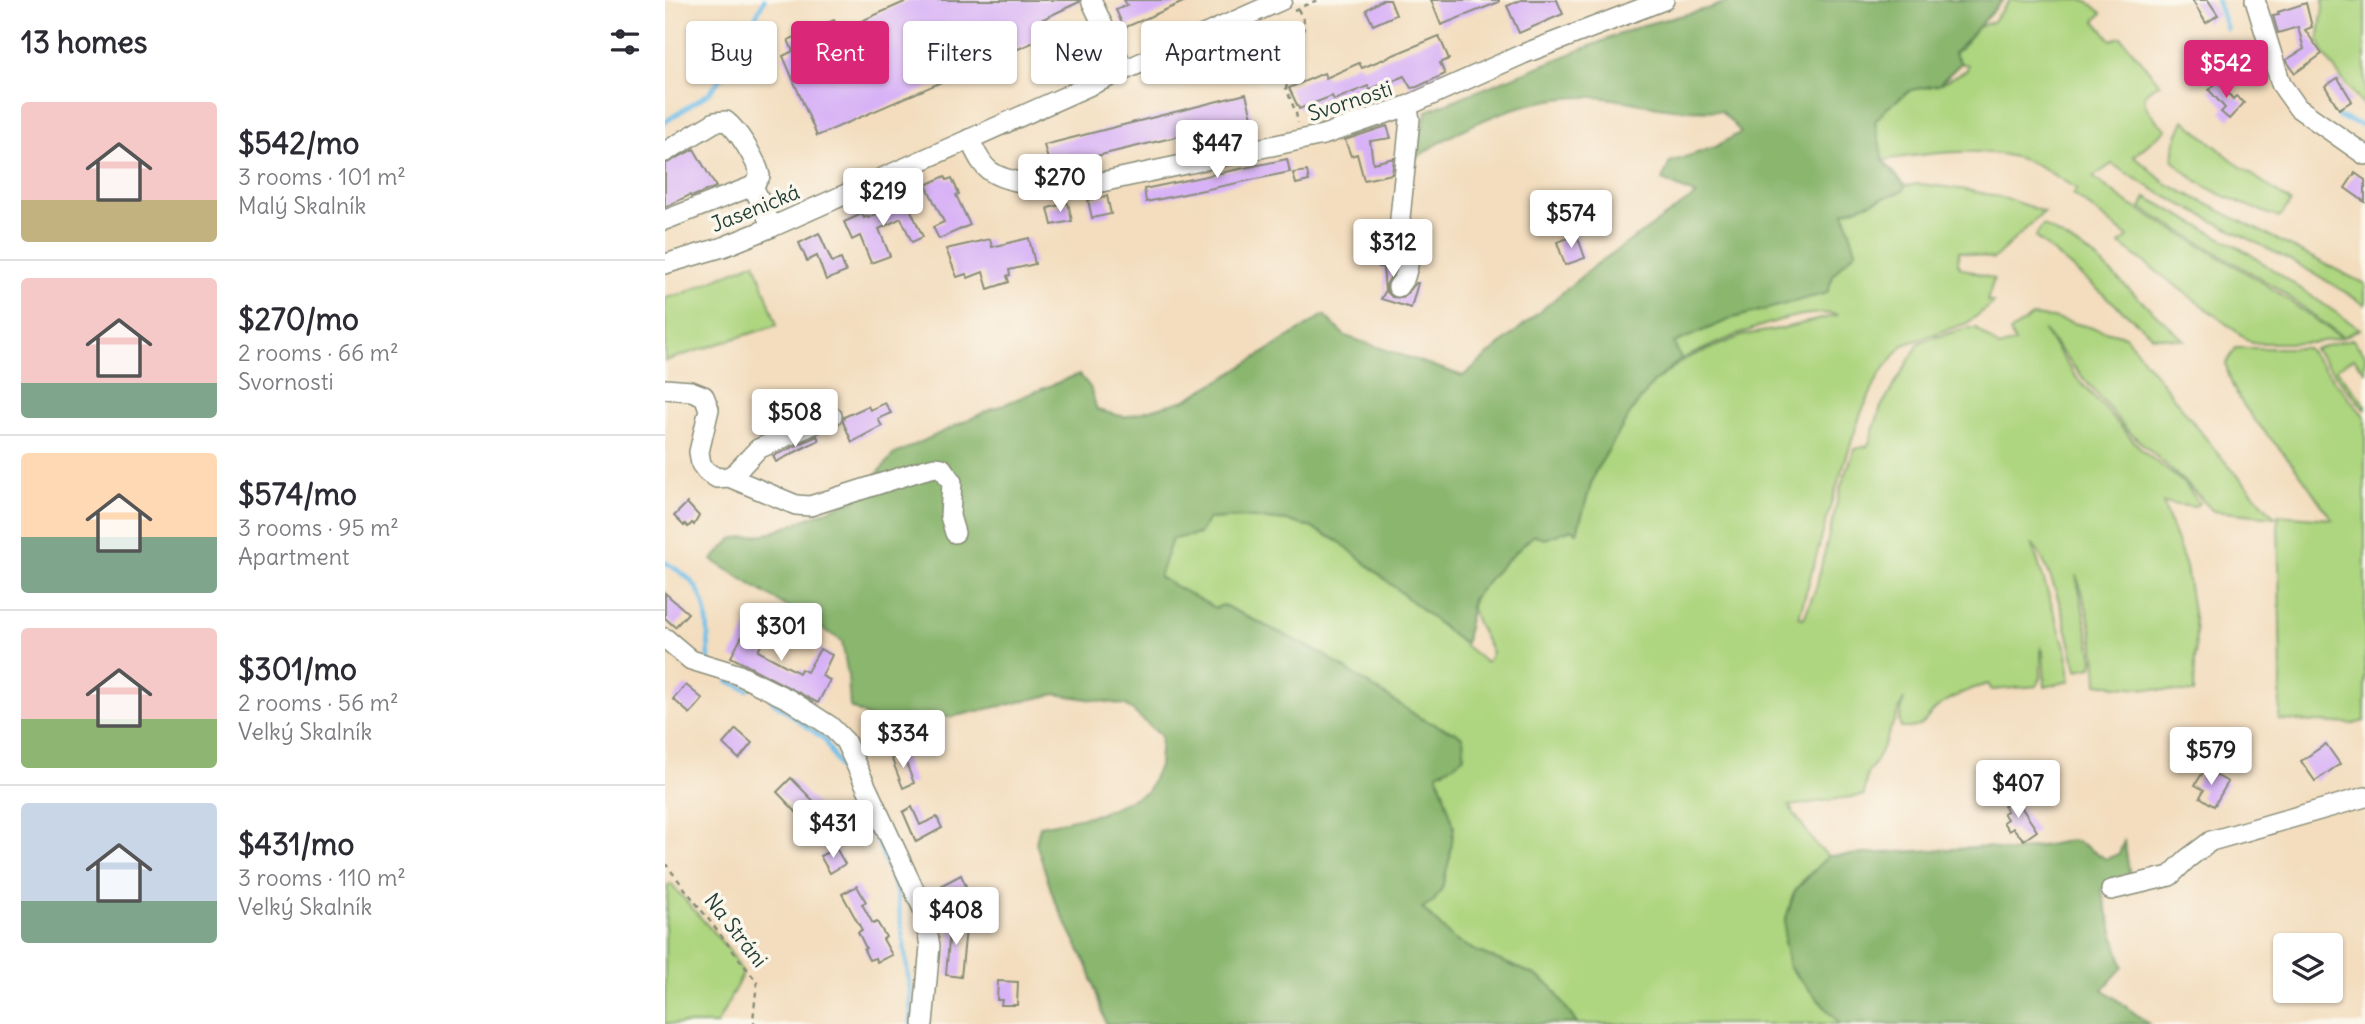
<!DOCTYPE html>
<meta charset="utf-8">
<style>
:root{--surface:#fff;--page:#f7f7f7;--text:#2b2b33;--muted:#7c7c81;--line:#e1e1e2;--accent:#db2777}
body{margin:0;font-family:Delius,sans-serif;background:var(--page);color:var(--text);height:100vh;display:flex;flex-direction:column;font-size:26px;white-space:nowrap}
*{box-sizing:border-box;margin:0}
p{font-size:23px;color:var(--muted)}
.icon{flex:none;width:38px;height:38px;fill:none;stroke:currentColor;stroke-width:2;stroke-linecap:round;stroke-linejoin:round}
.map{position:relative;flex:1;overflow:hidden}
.details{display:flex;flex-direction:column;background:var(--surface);width:665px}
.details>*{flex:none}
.hud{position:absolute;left:21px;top:21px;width:665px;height:63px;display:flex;gap:14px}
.buttons{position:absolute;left:1608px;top:933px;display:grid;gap:14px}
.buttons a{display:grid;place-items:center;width:70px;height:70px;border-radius:7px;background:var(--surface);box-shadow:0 2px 5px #0004;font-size:35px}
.price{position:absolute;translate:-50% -60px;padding:0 16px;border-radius:7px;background:#fff;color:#222;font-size:23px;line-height:46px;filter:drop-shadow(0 2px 4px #0008)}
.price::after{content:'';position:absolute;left:50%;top:42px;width:21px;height:16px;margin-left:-10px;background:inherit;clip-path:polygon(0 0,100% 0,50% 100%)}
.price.selected{background:var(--accent);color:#fff}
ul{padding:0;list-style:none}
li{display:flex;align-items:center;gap:21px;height:175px;padding:0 21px}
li+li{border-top:2px solid var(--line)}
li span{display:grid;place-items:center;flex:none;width:196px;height:140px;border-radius:7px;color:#555}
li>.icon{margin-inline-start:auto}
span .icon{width:84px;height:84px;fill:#fffc;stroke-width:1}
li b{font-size:30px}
h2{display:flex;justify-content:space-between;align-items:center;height:84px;padding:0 21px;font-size:30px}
.chip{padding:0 24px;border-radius:7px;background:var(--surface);box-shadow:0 2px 5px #0004;font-size:24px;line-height:63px}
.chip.selected{background:var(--accent);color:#fff}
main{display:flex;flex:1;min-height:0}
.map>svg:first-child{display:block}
</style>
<main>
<section class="details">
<h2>13 homes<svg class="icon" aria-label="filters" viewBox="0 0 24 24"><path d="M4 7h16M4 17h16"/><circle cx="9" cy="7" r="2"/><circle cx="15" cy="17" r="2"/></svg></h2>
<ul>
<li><span style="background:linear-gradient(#f6c9c9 70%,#c2b280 0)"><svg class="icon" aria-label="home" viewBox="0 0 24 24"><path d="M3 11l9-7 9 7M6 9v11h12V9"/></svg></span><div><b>$542/mo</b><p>3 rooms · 101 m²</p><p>Malý Skalník</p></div></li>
<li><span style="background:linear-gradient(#f6c9c9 75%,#7fa58c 0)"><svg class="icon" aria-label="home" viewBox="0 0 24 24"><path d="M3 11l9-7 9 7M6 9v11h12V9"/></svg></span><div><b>$270/mo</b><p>2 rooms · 66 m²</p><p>Svornosti</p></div></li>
<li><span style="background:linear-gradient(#ffd9b3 60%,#7fa58c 0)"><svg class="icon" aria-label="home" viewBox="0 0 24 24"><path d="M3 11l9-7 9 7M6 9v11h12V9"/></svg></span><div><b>$574/mo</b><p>3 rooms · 95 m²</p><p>Apartment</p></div></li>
<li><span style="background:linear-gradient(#f6c9c9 65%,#8fb573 0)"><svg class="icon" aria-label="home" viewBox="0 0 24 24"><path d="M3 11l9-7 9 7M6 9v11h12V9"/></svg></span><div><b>$301/mo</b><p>2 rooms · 56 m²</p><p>Velký Skalník</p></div></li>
<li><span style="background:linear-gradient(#c9d6e8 70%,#7fa58c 0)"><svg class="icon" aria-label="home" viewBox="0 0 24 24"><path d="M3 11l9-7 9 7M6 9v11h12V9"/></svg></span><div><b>$431/mo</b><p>3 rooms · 110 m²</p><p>Velký Skalník</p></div></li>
</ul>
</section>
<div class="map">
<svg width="1700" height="1024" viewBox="0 0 1700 1024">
<rect width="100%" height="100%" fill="#fbf7ec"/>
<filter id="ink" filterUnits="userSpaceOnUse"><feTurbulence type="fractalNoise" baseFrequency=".0143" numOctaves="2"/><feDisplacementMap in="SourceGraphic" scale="14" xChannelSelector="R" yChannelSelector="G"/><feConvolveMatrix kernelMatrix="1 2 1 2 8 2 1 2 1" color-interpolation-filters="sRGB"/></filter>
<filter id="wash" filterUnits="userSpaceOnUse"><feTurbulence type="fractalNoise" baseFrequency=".00686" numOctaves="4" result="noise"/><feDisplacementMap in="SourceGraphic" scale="28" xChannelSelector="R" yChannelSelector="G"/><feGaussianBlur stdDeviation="1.57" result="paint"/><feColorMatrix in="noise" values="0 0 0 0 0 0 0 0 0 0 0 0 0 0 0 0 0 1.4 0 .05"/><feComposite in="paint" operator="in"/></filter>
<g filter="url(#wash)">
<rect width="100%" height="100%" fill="#f3ddbe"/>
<!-- green -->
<g fill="#aed57f" stroke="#66895a" stroke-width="2">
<path d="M1345,0h72l8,3 12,10 -7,8 16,19 10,-3 39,47c-30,10 -10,32 6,45l-32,27 31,27 200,101v21c-63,-43 -131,-72 -198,-108 -19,-10 -37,-22 -55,-33l-19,13 36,27 138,81 74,53 -30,5h-59l-132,-99 8,-7 -55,-43 4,-5c-13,-7 -25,-16 -38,-23 -47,-23 -106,-13 -156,-6l-9,-39 16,-17 21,-14 27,-5 29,-15 1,-5 -12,-3 -2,-9 7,-4 15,-21 16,-6z"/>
<path d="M1658,0h42v108c-11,-15 -45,-52 -46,-69 0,-13 5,-26 4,-39z"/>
<polygon points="611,37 619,56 579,72 572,53"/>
<path d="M1519,120l53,44 54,38 -12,16c-36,-15 -81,-27 -106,-59l2,-18z"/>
<path d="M1254,184c48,5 80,10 125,28l-51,47 -34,-8 -1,12 3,5 33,11 -7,22 7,2 -27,20 -64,22 -23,29 -19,39 -30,91 -32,113 5,1 12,-30 25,-102 14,-37 13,-3 13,-39 39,-65 46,-14h10l23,19 16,-5 -5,-10 22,-16 21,2 72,18 95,120 55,61 -62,-6 -24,-25 -63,-57 -83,-99 33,47 54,60 15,16 40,31 14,19 -5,4 -31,-4 23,64 10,64 -2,62 -97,-9c-1,-38 -8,-74 -21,-109l17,84 -1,8 -15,3c-11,-39 -20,-95 -45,-127l35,110 3,28 -25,6 -2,-36 -2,-3v30l-4,8 -45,4 -4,-6c-16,4 -32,11 -46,20 -20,12 -11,25 -41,24l-2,-7 5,-22 -27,60 -10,15 -3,21 -75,11 27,39 12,11c-10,11 -24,21 -32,33 -10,15 -12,60 -7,78l51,57h-263l-26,-38 -16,-11 -59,-24 -22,-11 -32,-32 28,-51 1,-13 -7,-51 -8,-20 28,-17 -1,-18 -7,-6 -11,-3 -23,-10 -101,-66 -97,-48 -9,3 -57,-31 14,-38 27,-5 9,-15 33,-2 47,4 22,6 30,15 145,120 3,-1 4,-9c-6,-13 -18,-30 -20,-45 -3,-16 50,-61 62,-73l11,5 27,-10 5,3 17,-58 37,-62 22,-29 32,-24 59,-24 35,-6 59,-14c-42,-10 -118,27 -157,44l-7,-16 59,-25 94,-25 7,-20 22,-22 -12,-39 59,-21 2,-5z"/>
<polygon points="1481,197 1582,252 1695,329 1678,337 1612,288 1476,208"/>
<polygon points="1378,225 1426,254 1519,340 1488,336 1370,237"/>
<polygon points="90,262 112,325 0,361 0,298 17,294"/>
<polygon points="1687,339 1700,354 1700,371 1689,358 1671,369 1700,404 1700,410 1649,349"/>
<path d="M1571,348h71l58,69v304l-12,3 -74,-4 2,-40 -3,-165 54,4c-14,-19 -27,-39 -41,-57 -24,-30 -59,-59 -65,-98z"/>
<polygon points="6,884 65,951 78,973 52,1024 0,1024 0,926 3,885"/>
</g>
<!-- forest -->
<g fill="#8ab66e" stroke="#547a51" stroke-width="2">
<path d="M1068,0h270l-49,53 7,10 -23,22 -27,5 -25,19 -11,12 8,39 22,26 -2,5 -59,21 12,39 -22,22 -7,20 -94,25 -59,25 7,16 -28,24 -22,29 -37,62 -17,58 -5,-3 -27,10 -11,-4 -36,34 -26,30 -6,44 -11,-6 -115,-95 -30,-15 -22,-6 -46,-4 -34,2 -9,15 -27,5 -13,38 56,31 8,-3 98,48 101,66 23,10 11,3 7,6 1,18 -10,9 -17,8 17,53 -4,31 -8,31 -8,13 -12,7 32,32 22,11 59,24 16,11 26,38h-471l-18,-57 -34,-68 -18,-56 4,-17 59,-12 48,-22 12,-26 2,-30 -35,-31 -70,-11 -101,22 -74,8 -31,-17 -2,-31 -6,-35 -130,-81 20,-21 39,-6 85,-34 37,-44 92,-43 94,-38 11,13 7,23 28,7 60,-17 47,-27 92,-58 21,21 118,40 131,-110 102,-71 -34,-15 8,-18 45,-15 26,-15 -20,-21c-16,-1 -33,0 -48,-2 -27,-3 -54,-11 -80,-12 -65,-2 -126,26 -179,62l13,-48 216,-86 64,-16z"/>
<polygon points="1407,840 1415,843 1441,859 1454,854 1459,841 1465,876 1436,889 1458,967 1438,989 1484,1024 1175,1024 1124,967 1119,941 1120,921 1130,891 1163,856 1324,847 1346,852"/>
</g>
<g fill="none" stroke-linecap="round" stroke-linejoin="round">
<!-- stream -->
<g stroke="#6fbfea" stroke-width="4.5">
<polyline points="1552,0 1562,29"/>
<polyline points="66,30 82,38"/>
<polyline points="1673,117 1700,126"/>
<polyline points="0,122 44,93 69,61 99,0"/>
<path d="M0,562c9,6 20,12 27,20 18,19 16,54 17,79"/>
<polyline points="63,681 83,690"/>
<polyline points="107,701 160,740 215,848 232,894 245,989 246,1024"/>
</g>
</g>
<g id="blocks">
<!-- building -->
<g fill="#d8b2f6">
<polygon points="244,0 414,0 414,2 376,20 383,36 152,136 118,56 128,51 123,40 169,20 174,31"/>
<polygon points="459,0 523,0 459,28 451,10 462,5"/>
<polygon points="717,0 725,0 731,15 708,25 701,10"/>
<polygon points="766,0 834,0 834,2 776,25"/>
<polygon points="856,0 892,0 898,14 854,33 842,6"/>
<polygon points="1527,0 1543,0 1553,15 1541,23"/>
<polygon points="1641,3 1647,27 1640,30 1657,54 1630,73 1621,60 1639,49 1633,27 1613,33 1608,16 1614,15 1613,12"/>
<polygon points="774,36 784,59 775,63 780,74 752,87 746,88 739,76 719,85 719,83 705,90 703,86 669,100 667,96 634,109 624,88 659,73 661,78 694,63 697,68"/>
<polygon points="1554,44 1564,56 1568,53 1575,62 1556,79 1538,57"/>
<polygon points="1673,78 1687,101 1674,109 1660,86"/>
<polygon points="1553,81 1568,99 1571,96 1579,103 1564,119 1556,112 1560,108 1544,90"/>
<polygon points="581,94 587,117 561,125 385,167 379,145"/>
<polygon points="722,126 726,138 705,141 708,163 729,158 727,174 699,180 692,154 686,156 680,140"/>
<polygon points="29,149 51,187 26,197 25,195 0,207 0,164"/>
<polygon points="622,159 625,172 481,202 479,189"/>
<polygon points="642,171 644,181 631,184 628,173"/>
<polygon points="1690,173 1700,180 1700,202 1680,188"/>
<polygon points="280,176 282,180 287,178 294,194 291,195 305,225 274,239 268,227 279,222 261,185"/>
<polygon points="239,195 258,237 247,242 236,218 214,229 225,256 206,263 195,236 187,240 179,222 197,214 199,218 202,216 203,218 224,208 222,203"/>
<polygon points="442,196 446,214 427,218 423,200"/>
<polygon points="403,203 407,221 387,225 383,208"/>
<polygon points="154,233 167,262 176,259 181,272 161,280 152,256 142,261 134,243"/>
<polygon points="912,235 920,258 900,265 892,242"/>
<polygon points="364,238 370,264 344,270 345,275 342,276 344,282 323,289 318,272 303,278 301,274 292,277 281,249 325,239 327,247"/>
<polygon points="728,251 729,271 721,285 722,292 727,297 738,298 751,283 753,283 746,308 716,299 720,292 718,267 714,267 713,263 711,263 710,252"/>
<polygon points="220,403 226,413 213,419 217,426 187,442 178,422 179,417 203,406 205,410"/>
<polygon points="152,436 154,440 111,462 108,456"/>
<polygon points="22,503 34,516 29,525 27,523 23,527 20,524 19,526 9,516"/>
<polygon points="0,593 23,613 10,627 0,618"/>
<polygon points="96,612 107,618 94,642 97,643 93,651 134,673 136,669 142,672 155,649 167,655 157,676 165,680 153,703 66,657 87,617 92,620"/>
<polygon points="21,685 38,699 25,714 8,699"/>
<polygon points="71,729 87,743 74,759 58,744"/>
<polygon points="1661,744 1675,764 1650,781 1636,761"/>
<polygon points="237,753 249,783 238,788 226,757"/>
<polygon points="1540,769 1563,782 1549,806 1535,797 1539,790 1530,785"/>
<polygon points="126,778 167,820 153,835 112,792"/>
<polygon points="1351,799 1372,831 1359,840 1348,828 1344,831 1338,822 1342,819 1338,813 1342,811 1339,806"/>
<polygon points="247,807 255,825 272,817 277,828 251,842 238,812"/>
<polygon points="171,848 180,864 165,873 155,856"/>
<polygon points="296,875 301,886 282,896 277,885"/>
<polygon points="192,886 201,902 197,904 208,924 212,922 221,937 218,939 227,955 212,962 210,958 204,960 199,950 201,948 193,932 197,930 177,894"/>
<polygon points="286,917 302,919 296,977 281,975"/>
<polygon points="333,981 353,982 352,1005 336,1005 337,1000 332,1000"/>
</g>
</g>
</g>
<g filter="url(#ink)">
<use href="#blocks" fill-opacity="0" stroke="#898d79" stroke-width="2"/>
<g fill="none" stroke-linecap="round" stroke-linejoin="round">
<defs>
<g id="minor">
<polyline points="426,0 459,70"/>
<polyline points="1590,0 1616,84 1633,108 1700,155"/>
<path d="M304,139c6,11 11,25 21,32 20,15 78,17 102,13l231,-49 84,-29 116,-52 141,-54"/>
<path d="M0,152l50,-30 11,-1c12,9 31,40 34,55l-7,10 -88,34"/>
<polyline points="88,186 107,227"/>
<polyline points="0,264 58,247 107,227 617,0"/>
<polyline points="733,287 740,277 743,266 735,218 745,119 742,106"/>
<polyline points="0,389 26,391 39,396 44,409 34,452 36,464 42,472 52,478 64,477 71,472 93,449 167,416"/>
<polyline points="64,477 131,505 145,506 258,470 270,467 277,468 287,482 285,516 290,533"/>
<polyline points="0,638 26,660 72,674 125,700 165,726 180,741 258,909 265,946 258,1024"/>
<polyline points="1446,890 1505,876 1522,859 1546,841 1700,797"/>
</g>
</defs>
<!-- minor casing -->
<use href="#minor" stroke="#898d79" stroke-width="22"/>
<!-- path -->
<g stroke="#898d79" stroke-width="2.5" stroke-dasharray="5 5" stroke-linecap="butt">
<polyline points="633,9 640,24 621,88 631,113 633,123"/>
<polyline points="629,10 652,0"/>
<polyline points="0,863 92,982 88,1021 90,1024"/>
</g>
<!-- minor -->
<use href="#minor" stroke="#fff" stroke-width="19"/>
</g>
</g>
<g text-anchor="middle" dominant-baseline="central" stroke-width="7" stroke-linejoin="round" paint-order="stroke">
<!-- street labels -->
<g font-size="21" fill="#1f3d34" stroke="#fbf7ec">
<text transform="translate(685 101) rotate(-18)">Svornosti</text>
<text transform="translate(90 208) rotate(-22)">Jasenická</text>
<text transform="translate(71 930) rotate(52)">Na Stráni</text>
</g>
</g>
</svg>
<div class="buttons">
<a><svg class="icon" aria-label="layers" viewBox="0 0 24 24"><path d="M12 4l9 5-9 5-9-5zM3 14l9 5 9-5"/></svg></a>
</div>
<b class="price selected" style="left:1561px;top:100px">$542</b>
<b class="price" style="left:552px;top:180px">$447</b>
<b class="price" style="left:395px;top:214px">$270</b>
<b class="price" style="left:218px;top:228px">$219</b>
<b class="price" style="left:906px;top:250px">$574</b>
<b class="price" style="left:728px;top:279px">$312</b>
<b class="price" style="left:130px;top:449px">$508</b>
<b class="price" style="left:116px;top:663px">$301</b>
<b class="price" style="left:238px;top:770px">$334</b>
<b class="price" style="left:1546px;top:787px">$579</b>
<b class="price" style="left:1353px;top:820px">$407</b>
<b class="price" style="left:168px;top:860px">$431</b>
<b class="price" style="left:291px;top:947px">$408</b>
<div class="hud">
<a class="chip">Buy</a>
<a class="chip selected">Rent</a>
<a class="chip">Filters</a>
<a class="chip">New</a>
<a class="chip">Apartment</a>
</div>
</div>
</main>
